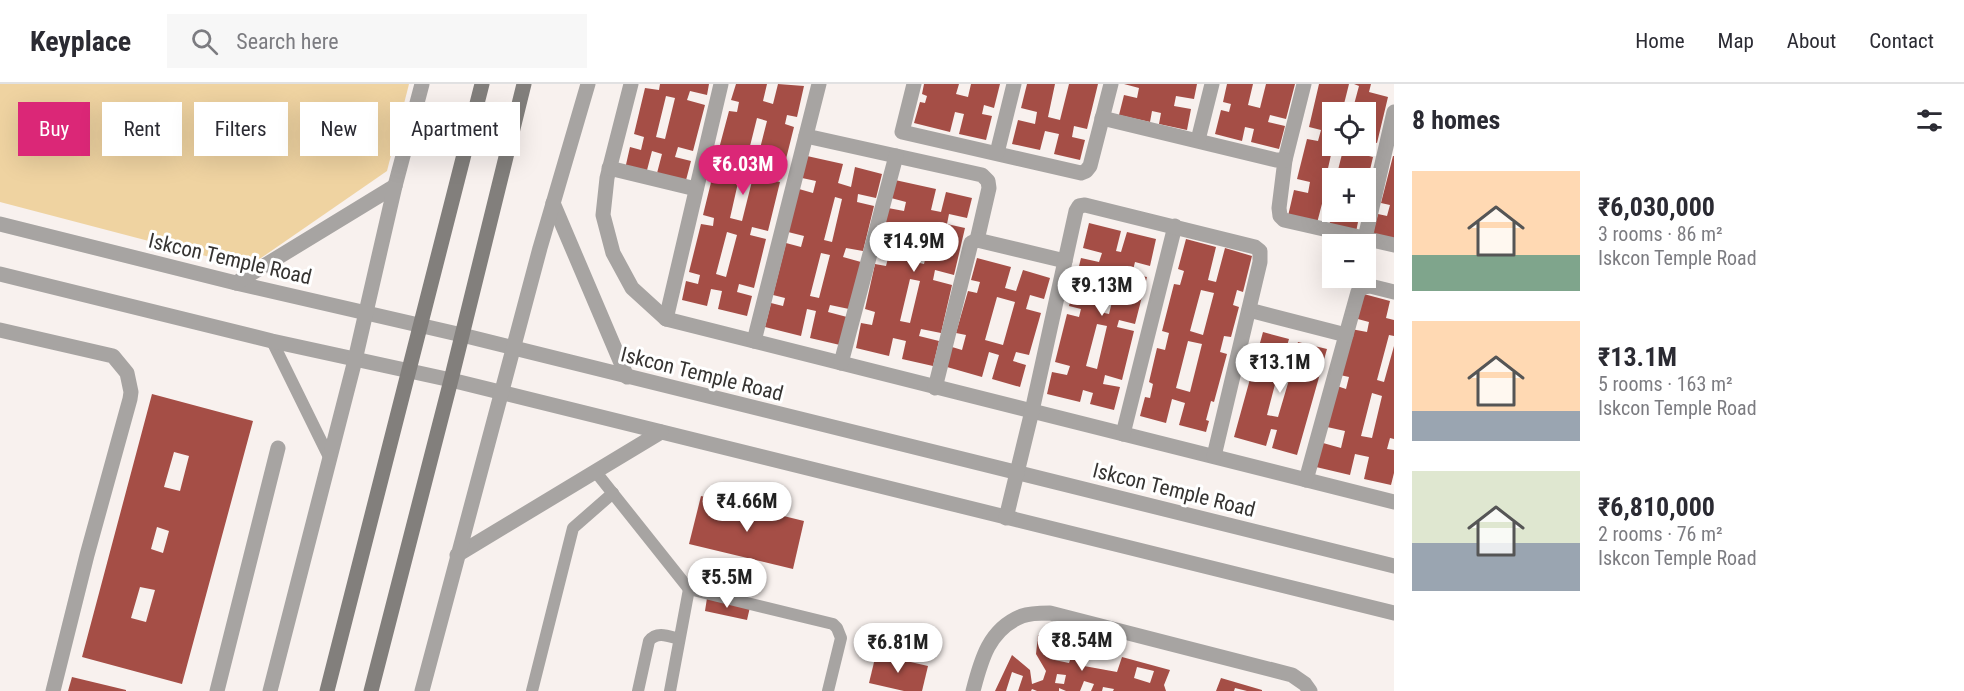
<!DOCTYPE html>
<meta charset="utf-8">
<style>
:root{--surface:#fff;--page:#f7f7f7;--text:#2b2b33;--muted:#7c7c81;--line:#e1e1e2;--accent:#db2777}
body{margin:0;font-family:"Roboto Condensed",sans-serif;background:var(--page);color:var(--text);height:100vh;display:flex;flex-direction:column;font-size:22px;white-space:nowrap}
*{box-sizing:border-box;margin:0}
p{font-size:20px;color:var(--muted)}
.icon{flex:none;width:33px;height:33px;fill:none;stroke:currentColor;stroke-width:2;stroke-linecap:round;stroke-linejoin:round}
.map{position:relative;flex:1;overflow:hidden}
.panel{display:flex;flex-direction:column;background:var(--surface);width:570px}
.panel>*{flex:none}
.banner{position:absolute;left:18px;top:18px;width:570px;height:54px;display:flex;gap:12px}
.buttons{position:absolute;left:1322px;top:18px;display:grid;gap:12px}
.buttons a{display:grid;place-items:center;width:54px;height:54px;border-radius:0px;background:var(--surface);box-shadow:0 6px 24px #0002;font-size:30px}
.price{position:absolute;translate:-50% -51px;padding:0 14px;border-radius:21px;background:#fff;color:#222;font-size:20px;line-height:39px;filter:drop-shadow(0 2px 3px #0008)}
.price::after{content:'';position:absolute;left:50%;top:36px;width:18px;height:14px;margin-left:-9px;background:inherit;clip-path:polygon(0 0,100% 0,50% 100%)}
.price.active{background:var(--accent);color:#fff}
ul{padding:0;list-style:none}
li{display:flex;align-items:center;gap:18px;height:150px;padding:0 18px}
li span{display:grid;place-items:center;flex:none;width:168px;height:120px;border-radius:0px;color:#555}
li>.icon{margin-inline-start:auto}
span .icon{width:72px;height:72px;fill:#fffc;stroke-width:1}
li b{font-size:26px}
h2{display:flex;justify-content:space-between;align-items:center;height:72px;padding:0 18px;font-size:26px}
.tag{padding:0 21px;border-radius:0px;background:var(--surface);box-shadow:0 6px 24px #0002;font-size:21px;line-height:54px}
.tag.active{background:var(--accent);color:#fff}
header{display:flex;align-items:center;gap:36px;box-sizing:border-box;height:84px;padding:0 30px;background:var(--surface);border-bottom:2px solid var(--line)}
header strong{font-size:28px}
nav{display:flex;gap:33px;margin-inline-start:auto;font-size:21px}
.search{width:420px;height:54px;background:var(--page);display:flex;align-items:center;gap:15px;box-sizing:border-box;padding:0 21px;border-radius:0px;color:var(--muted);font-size:22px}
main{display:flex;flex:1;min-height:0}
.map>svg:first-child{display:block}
</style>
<header>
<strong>Keyplace</strong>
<div class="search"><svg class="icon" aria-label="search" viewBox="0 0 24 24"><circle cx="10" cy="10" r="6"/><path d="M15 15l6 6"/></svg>Search here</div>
<nav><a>Home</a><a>Map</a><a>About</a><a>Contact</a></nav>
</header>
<main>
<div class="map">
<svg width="1394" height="607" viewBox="0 0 1394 607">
<rect width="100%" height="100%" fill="#f8f1ee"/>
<!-- green -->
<polygon fill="#efd3a1" points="0,0 409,0 387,87 248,183 0,118"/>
<!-- building -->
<g fill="#a54e46" fill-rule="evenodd">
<path d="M660,0h49l-2,11 -17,-4 -3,9 18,5 -12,46 -15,-4 -3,10 16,4 -6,23 -29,-7 6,-23 -10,-3 -6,23 -21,-5 5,-22 11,3 3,-13 -10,-3 11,-46 14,2zM666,12l9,2 -10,41 -9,-2z"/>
<path d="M736,0h31l-4,17 10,3 5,-20 26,2 -7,31 -10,-2 -2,9 9,3 -12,48 -14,-3 -2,7 14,3 -12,49 -16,-4 -2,8 16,4 -12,49 -15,-4 -2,8 15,4 -5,20 -29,-7 4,-18 -11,-2 -4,17 -25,-6 4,-19 12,3 2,-9 -11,-3 12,-48 12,2 1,-8 -11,-3 12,-49 14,3 2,-9 -14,-4 12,-45 8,1 2,-10 -8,-2zM757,34l10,3 -11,43 -10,-2zM740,90l13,3 -11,44 -12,-3zM727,148l10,3 -11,42 -10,-3z"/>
<polygon points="924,0 959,0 956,10 968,13 971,0 1000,0 994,24 984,21 982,30 992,32 986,56 959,50 964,30 955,28 950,48 914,39 920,18 925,19 927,12 922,10"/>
<polygon points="1027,0 1055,0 1048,33 1060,36 1069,0 1098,0 1087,45 1074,42 1072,53 1085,56 1080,76 1054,70 1059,50 1045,47 1040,66 1012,60 1018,36 1035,40 1037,28 1021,24"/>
<polygon points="1124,0 1197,0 1194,15 1176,12 1174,22 1191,25 1187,46 1159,40 1161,29 1152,27 1150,38 1119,31 1124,11 1137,14 1139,4"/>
<polygon points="1227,0 1253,0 1248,21 1260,24 1266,0 1295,0 1286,35 1270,31 1268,38 1285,42 1279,65 1251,58 1254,45 1245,43 1242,57 1215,50 1221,26 1229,28 1231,20 1223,18"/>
<polygon points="1319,0 1349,0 1342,28 1332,28 1333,62 1324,102 1332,104 1332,118 1323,116 1317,139 1288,132 1294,106 1308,109 1310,98 1297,95 1307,55 1318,57 1321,46 1309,43"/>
<polygon points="1354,0 1371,0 1369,8 1388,13 1377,59 1365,56 1365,28 1352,28 1359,2"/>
<polygon points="1344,62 1359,62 1357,69 1373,73 1366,103 1365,94 1336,94"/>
<path d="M807,72l36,8 -5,19 13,4 4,-20 27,7 -6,24 -18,-4 -1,8 17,4 -11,45 -17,-3 -3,9 18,5 -12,47 -19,-4 -2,7 19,5 -7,28 -30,-7 6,-27 -9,-2 -6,27 -36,-9 6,-24 12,3 2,-8 -12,-3 13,-52 15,4 3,-11 -16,-4 11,-43 14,4 3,-12 -14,-3zM835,113l7,2 -10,43 -8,-2zM821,169l9,2 -11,43 -9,-2z"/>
<polygon points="1393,72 1394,72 1394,158 1372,152 1378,130 1387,132 1390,121 1381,119"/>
<path d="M895,96l41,9 -5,21 10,2 5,-20 26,6 -5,20 -18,-4 -2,10 18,4 -11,47 -19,-5 -2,10 19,5 -11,48 -20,-4 -2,7 20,5 -6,25 -31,-7 4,-18 -13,-3 -4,18 -33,-8 5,-25 11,2 3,-13 -10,-3 10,-45 11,2 3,-12 -11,-2 10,-44 16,3 2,-9 -15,-4zM921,138l12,3 -9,39 -12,-3zM910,195l10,2 -10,42 -10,-2z"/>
<polygon points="1332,128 1360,128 1356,148 1329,142"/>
<path d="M1089,139l32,8 -5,20 5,1 6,-20 29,7 -6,27 -15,-4 -3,12 15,3 -12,47 -16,-4 -2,7 17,4 -12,49 -17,-5 -2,9 17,3 -6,23 -24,-6 3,-11 -10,-3 -3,12 -33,-8 5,-22 15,3 3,-9 -15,-4 12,-48 12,3 2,-8 -12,-3 12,-48 18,4 3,-9 -19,-5zM1111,184l9,2 -11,44 -9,-2zM1097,240l10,2 -10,43 -11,-3z"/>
<path d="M1186,155l30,8 -8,33 8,2 9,-34 27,8 -9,36 -6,-2 -4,15 6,2 -8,30 -7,-1 -4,16 7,2 -13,48 -3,-1 -5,19 3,1 -3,11 -27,-7 6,-22 -13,-4 -6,24 -26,-7 5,-19 5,1 3,-14 -4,-2 8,-34 8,2 4,-17 -7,-2 12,-47 6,1 4,-14 -6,-2zM1201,206l13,3 -11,42 -13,-4zM1188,257l14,3 -12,48 -14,-4z"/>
<path d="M977,174l34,9 -6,21 11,3 7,-21 27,8 -6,21 -14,-4 -4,14 15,4 -12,42 -13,-3 -3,9 13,4 -6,22 -28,-8 7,-24 -10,-3 -7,25 -35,-10 5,-20 10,3 4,-15 -10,-2 12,-42 9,2 3,-11 -9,-2zM997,213l18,5 -12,43 -18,-5z"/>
<path d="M1360,209l30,8 -4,17 8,2v16l-5,-1 -12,45 7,2 10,-36v93l-4,-1 -3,11 7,1v23l-3,12 -27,-6 5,-22 -14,-3 -5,21 -34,-8 7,-24 18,5 4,-17 -18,-4 10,-41 9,3 3,-12 -9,-2 11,-46 16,3 2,-10 -15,-4zM1372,309l10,3 -10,42 -11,-2z"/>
<path d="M1263,248l26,7 -5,17 9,2 5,-16 29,7 -30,106 -25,-7 5,-18 -6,-1 -5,17 -32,-9zM1279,285l12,4 -13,44 -11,-2z"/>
<path d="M152,310l101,27 -71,263 -100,-27zM174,368l15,4 -9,35 -16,-4zM157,443l12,4 -6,22 -12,-4zM140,503l15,3 -9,32 -15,-4z"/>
<polygon points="701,412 804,437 793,485 689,460"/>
<polygon points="707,514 750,523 747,536 705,527"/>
<path d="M1038,551l51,14 -5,17 33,6 5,-15 48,13 -6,15 2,6h-53l1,-2 -11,-2 -1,4h-11l3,-7 -10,-3 -4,10h-14l-7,-3v3h-22l-5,-2 -1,2h-13l5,-15 -11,-4 -6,19h-11l17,-36 18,15 2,14 11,-4 3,-9 -10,-17zM1053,562l20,5 -4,12 -19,-4zM1137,583l17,4 -4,12 -16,-5zM1057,590l9,1 -2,9 -9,-1z"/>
<polygon points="876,570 928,582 922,607 904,607 869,599"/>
<polygon points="72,593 126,606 126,607 68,607"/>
<polygon points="1221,594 1262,606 1262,607 1247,607 1235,604 1234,607 1216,607"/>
</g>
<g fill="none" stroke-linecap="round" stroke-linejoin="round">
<!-- lane -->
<g stroke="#a7a4a2" stroke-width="12">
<polyline points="272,257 329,373"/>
<polyline points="595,387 689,505 833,540 837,544 841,554 828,607"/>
<polyline points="532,607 573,444 613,409"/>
<path d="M638,607l11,-50c8,-10 19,-5 30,-2"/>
<polyline points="670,607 689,505"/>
</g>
<!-- street -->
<g stroke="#a7a4a2" stroke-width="15">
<polyline points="631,0 607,94 603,131 613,169 632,204 666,235 1394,418"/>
<polyline points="914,0 902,48 1081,89 1086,87 1090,82 1111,0"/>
<polyline points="1304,0 1285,76 1279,124 1280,132 1284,136 1394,161"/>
<polyline points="1102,34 1276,76 1285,76"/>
<polyline points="806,52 982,91 988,97 989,104 977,156"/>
<polyline points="1198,56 1212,0"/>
<polyline points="997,69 1014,0"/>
<polyline points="609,84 696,105"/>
<polyline points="553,119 627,293"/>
<polyline points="0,140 236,199 462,251 1394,482"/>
<polyline points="1365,154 1394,28"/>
<polyline points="0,190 272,257 451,296 1394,529"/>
<polyline points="236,199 395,102"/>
<polyline points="1249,226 1346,251 1306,396"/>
<polyline points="666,235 721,0"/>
<polyline points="0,246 113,272 127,289 131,308 130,315 87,471 53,607"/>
<polyline points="1346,251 1358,208 1363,203 1370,202 1394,208"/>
<polyline points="754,257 819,0"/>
<polyline points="841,279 896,72"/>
<polyline points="935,304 971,159 977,156 1065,177"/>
<polyline points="1123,350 1175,142"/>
<polyline points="1006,434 1032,327 1076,127 1079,122 1085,121 1255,163 1260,167 1260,178 1214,372"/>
<polyline points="457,471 661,348"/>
<polyline points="217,607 278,364"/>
<polyline points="270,607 355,276 395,102 422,0"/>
<polyline points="422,607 540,164 588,0"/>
<path d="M973,607c8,-31 16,-62 49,-75 8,-3 19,-3 28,-3l242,62 13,9 5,7"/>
</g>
<!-- secondary -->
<g stroke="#827f7c" stroke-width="15">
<polyline points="327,607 482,0"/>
<polyline points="371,607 451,296 524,0"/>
</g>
</g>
<g text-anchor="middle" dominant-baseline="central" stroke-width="6" stroke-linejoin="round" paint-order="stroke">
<!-- street labels -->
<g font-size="21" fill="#363432" stroke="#fff">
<text transform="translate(230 175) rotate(13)">Iskcon Temple Road</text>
<text transform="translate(702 290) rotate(14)">Iskcon Temple Road</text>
<text transform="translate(1174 406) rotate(14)">Iskcon Temple Road</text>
</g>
</g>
</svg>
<div class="buttons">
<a><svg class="icon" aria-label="locate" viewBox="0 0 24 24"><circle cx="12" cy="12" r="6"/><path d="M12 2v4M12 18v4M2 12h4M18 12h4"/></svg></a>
<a>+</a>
<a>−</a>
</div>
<b class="price active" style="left:743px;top:112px">₹6.03M</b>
<b class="price" style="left:914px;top:189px">₹14.9M</b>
<b class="price" style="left:1102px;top:233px">₹9.13M</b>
<b class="price" style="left:1280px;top:310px">₹13.1M</b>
<b class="price" style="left:747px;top:449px">₹4.66M</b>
<b class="price" style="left:727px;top:525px">₹5.5M</b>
<b class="price" style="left:1082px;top:588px">₹8.54M</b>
<b class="price" style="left:898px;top:590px">₹6.81M</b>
<div class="banner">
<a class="tag active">Buy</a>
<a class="tag">Rent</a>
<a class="tag">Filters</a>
<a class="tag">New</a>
<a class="tag">Apartment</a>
</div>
</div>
<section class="panel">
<h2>8 homes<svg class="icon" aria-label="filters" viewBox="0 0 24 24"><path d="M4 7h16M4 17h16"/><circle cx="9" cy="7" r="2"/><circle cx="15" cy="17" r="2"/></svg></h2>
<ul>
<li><span style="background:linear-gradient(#ffd9b3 70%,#7fa58c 0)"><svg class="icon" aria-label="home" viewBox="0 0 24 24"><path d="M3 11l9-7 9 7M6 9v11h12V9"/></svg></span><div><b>₹6,030,000</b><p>3 rooms · 86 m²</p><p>Iskcon Temple Road</p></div></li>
<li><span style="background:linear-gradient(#ffd9b3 75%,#9aa5b1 0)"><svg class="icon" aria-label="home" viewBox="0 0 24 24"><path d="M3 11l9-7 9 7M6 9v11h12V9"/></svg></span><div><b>₹13.1M</b><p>5 rooms · 163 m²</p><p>Iskcon Temple Road</p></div></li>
<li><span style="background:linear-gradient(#dfe7d0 60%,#9aa5b1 0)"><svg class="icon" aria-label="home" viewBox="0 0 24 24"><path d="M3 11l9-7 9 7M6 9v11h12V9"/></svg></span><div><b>₹6,810,000</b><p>2 rooms · 76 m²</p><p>Iskcon Temple Road</p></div></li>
</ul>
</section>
</main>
